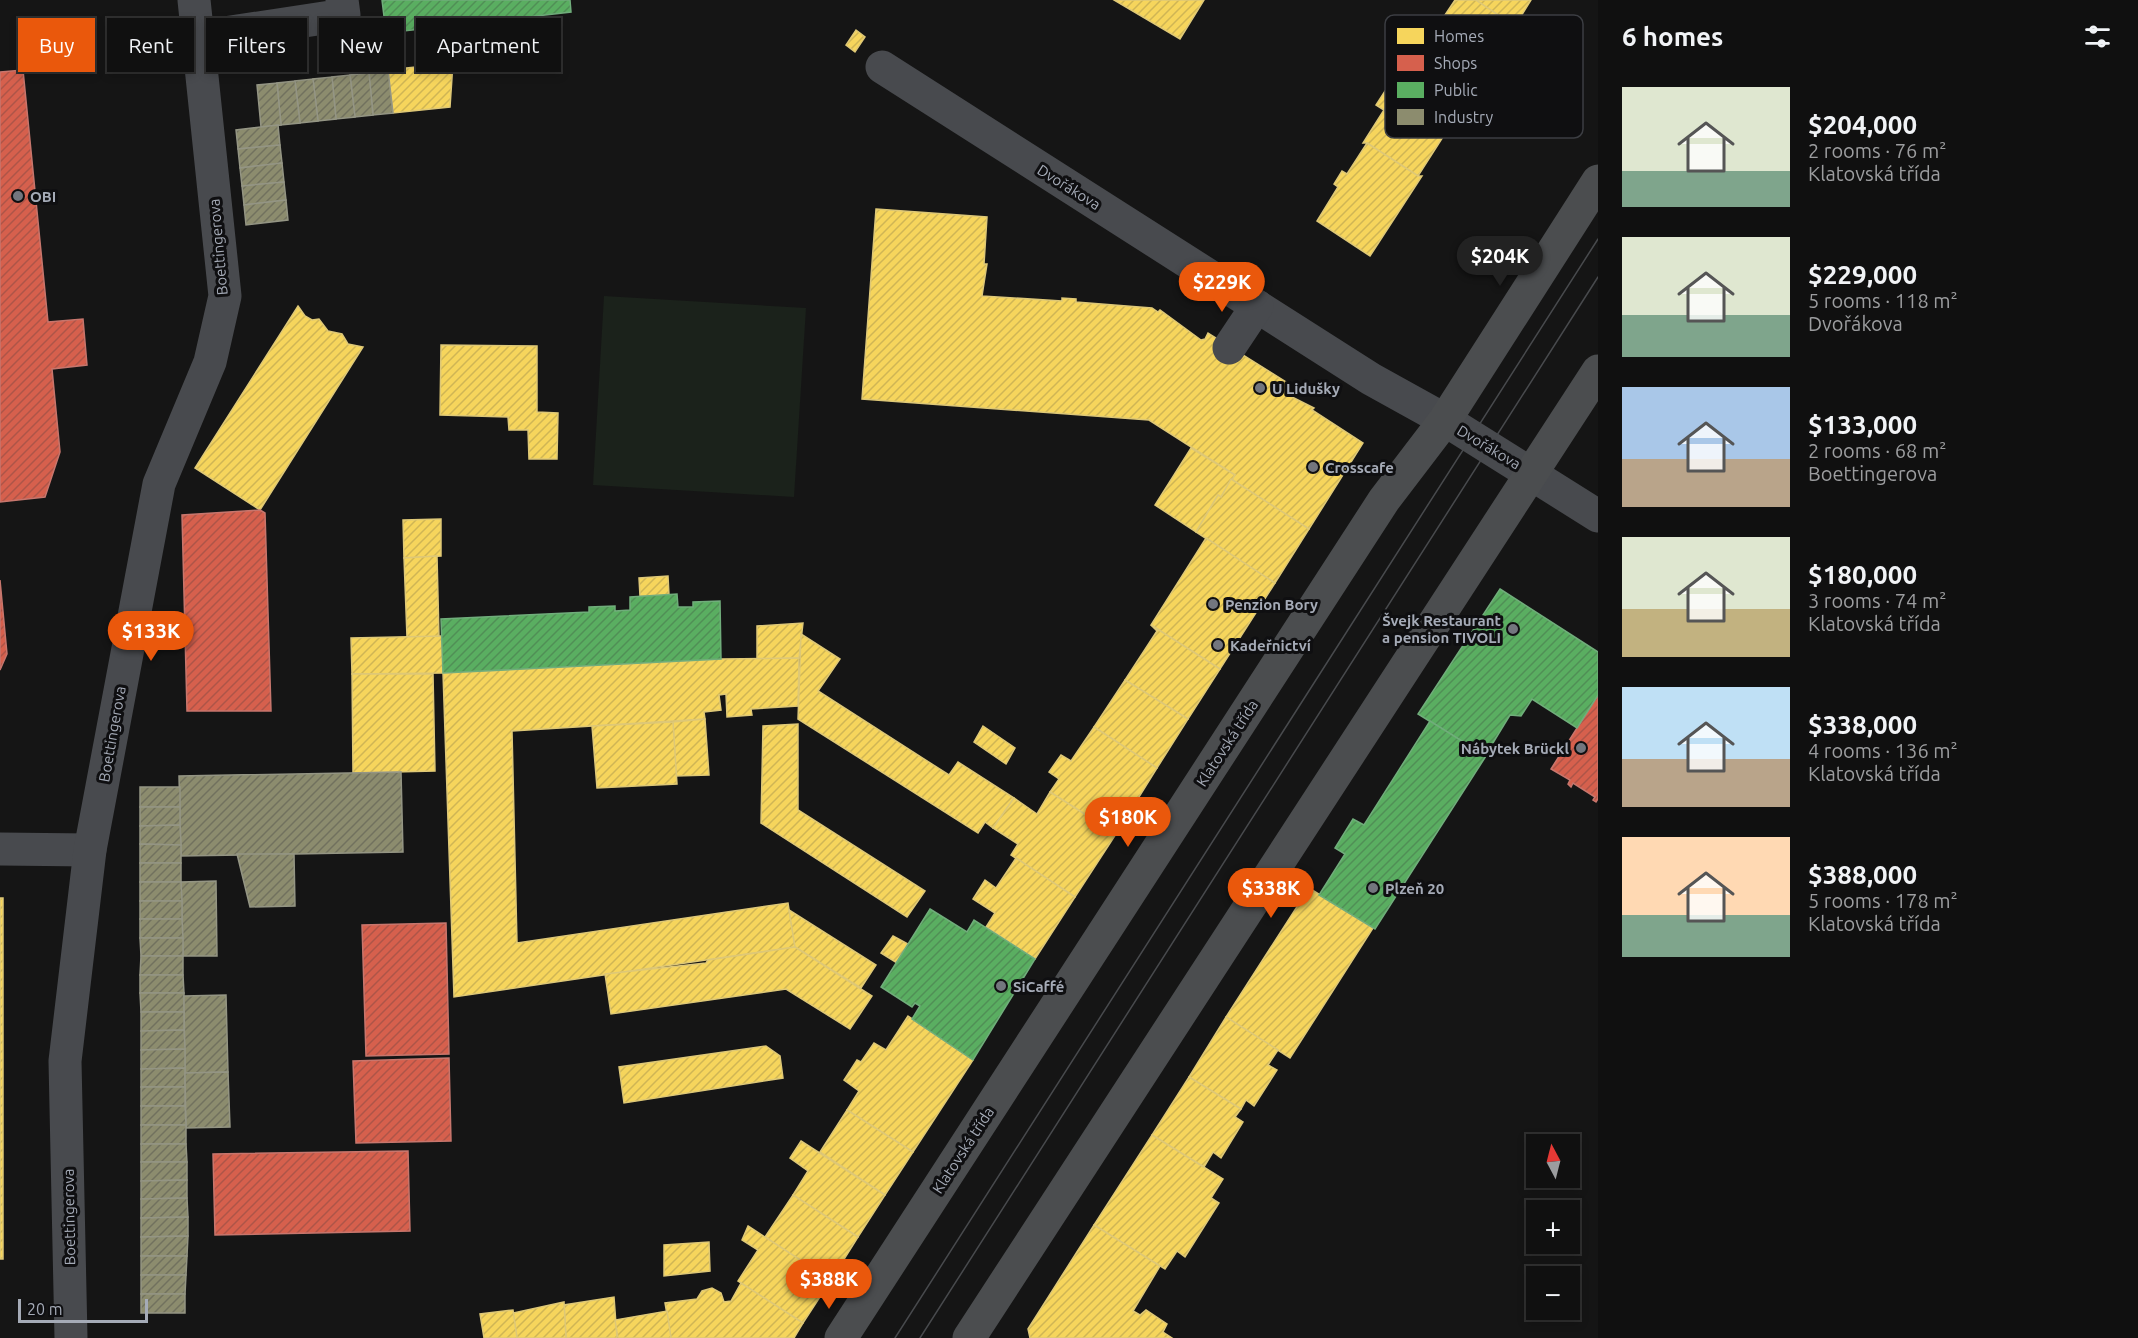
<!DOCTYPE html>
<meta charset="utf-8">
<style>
:root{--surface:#101010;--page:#191919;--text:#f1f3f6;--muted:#9c9d9f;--line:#303030;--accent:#ea580c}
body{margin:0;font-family:Ubuntu,sans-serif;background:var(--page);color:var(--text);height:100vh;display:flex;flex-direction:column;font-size:22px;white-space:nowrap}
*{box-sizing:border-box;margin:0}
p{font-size:20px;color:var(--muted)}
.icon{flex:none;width:33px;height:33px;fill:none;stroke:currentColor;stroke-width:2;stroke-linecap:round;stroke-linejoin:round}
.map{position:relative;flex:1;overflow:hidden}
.details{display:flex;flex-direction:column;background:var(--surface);width:540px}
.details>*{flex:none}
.hud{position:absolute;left:18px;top:18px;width:570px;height:54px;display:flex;gap:12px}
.needle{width:39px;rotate:353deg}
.fabs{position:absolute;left:1526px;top:1134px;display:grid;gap:12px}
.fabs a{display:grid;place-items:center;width:54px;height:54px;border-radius:0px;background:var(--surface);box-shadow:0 3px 9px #0003,0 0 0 2px var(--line);font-size:30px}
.scale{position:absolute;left:18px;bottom:15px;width:130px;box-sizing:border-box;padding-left:6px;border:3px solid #a5abb7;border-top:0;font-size:16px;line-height:21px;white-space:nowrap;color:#a5abb7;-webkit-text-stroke:4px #0f0f11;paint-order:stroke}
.price{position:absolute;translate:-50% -51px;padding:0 14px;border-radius:21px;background:var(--accent);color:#fff;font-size:20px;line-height:39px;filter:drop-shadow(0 2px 3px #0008)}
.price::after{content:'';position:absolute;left:50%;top:36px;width:18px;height:14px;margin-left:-9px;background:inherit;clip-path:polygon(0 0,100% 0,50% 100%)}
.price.active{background:#222;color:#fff}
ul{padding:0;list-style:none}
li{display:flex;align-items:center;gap:18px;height:150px;padding:0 24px}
li span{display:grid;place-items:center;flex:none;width:168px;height:120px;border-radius:0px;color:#555}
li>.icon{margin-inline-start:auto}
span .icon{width:72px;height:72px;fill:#fffc;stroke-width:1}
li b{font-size:26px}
h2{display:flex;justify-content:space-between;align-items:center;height:72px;padding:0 24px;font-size:26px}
.chip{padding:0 21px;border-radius:0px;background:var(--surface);box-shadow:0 3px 9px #0003,0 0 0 2px var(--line);font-size:21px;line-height:54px}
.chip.active{background:var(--accent);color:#fff}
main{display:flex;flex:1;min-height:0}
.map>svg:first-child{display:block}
</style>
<main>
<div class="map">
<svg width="1598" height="1338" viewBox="0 0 1598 1338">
<defs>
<pattern id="homes-hatch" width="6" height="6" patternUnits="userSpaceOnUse" patternTransform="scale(1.5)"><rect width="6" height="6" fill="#f6d55c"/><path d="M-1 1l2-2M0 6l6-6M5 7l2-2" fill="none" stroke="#cfb555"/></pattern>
<pattern id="shops-hatch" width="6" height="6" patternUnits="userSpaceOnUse" patternTransform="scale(1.5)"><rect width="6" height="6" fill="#d6604d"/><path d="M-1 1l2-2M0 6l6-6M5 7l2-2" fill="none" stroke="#ad5548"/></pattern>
<pattern id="public-hatch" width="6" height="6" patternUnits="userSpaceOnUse" patternTransform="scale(1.5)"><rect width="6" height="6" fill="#5aae61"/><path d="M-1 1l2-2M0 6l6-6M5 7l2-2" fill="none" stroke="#508f56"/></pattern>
<pattern id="industry-hatch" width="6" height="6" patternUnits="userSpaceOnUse" patternTransform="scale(1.5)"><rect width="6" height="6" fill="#8c8c6e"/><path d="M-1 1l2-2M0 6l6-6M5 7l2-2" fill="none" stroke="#71715e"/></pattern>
</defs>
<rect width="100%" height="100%" fill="#151515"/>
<!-- garden -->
<polygon fill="#1b221b" points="604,296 806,308 794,497 593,485"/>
<!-- homes -->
<g fill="url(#homes-hatch)" stroke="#dec877" stroke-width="1.5">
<polygon points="1114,0 1204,0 1180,39"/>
<polygon points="1455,0 1476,0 1515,26 1466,101 1413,65 1433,34 1424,28 1433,16 1441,21"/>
<polygon points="1476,0 1531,0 1515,26"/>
<polygon points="856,30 865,37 855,52 846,45"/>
<polygon points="453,63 450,107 393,113 388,70"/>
<polygon points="1413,65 1466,101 1418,176 1367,143 1363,143 1384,110 1376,105 1385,91 1393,97"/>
<polygon points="1367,143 1418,176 1422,176 1370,256 1317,221 1338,187 1334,184 1342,171 1347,174"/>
<polygon points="876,209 987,217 984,264 987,264 982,296 1062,301 1062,298 1076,299 1076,302 1152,308 1158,312 1160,310 1201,340 1205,339 1208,333 1291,385 1288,395 1314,408 1312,410 1363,443 1309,529 1231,479 1235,475 1149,420 862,399"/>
<polygon points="298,306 305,316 312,320 319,319 328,331 342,334 348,344 363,347 260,510 195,468"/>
<polygon points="441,345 537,346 537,412 558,413 557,459 529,459 528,430 509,430 508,417 440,415"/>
<polygon points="1191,448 1235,475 1221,497 1218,495 1196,532 1155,505"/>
<polygon points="1231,479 1309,529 1275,583 1196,532 1218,495 1221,497"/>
<polygon points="441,519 441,556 404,558 403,520"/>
<polygon points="1206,538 1275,583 1220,669 1151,625"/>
<polygon points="437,556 439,637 407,637 404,558"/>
<polygon points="668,576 669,595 640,596 639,578"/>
<polygon points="803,623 799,658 757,659 757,626"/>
<polygon points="1151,625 1220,669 1188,719 1125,680 1157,631"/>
<polygon points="801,634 840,659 818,691 949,775 958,762 1014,798 993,828 985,822 978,833 798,719"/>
<polygon points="442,636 443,673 352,674 351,638"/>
<polygon points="799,658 798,706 751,709 752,715 727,717 726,694 719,695 721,710 704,712 705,719 512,731 517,943 788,903 795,947 454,997 443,673 721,659"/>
<polygon points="352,674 433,674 435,771 353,773"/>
<polygon points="1125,680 1188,719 1157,768 1094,727"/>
<polygon points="705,719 709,775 676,776 673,722"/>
<polygon points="673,722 677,784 597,788 592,726"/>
<polygon points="798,724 798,810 925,891 907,917 761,823 763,726"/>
<polygon points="983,726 1015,748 1006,764 974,742"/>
<polygon points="1094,727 1157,768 1116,834 1050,792 1059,779 1049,772 1061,755 1071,761"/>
<polygon points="1050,792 1116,834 1075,897 1011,855 1018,844 993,828 1014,798 1037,814"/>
<polygon points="1016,858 1075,897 1035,959 986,927 995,913 973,899 985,880 996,888"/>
<polygon points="1309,888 1373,928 1290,1058 1226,1017"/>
<rect x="0" y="898" width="3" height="361"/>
<polygon points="789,910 876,965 861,988 795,947"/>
<polygon points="893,936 908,944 897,963 881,953"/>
<polygon points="795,947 872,996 850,1029 786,989 611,1014 605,974 706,963 708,960"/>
<polygon points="908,1016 973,1060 913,1152 847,1110 859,1091 844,1080 857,1060 861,1062 874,1043 886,1050"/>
<polygon points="1226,1017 1278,1050 1268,1065 1277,1070 1254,1106 1246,1100 1241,1109 1189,1077"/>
<polygon points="766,1046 780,1056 783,1078 624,1103 619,1067"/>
<polygon points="1189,1077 1241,1109 1235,1117 1243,1122 1221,1158 1213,1152 1204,1167 1152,1135"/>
<polygon points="847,1110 913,1152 885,1195 820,1152"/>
<polygon points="1152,1135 1223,1179 1211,1198 1219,1203 1185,1257 1177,1251 1165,1269 1094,1225"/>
<polygon points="801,1141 885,1195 858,1237 793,1195 808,1171 790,1158"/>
<polygon points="793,1195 858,1237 831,1280 765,1237"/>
<polygon points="1094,1225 1160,1266 1133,1311 1140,1315 1146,1310 1167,1324 1163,1332 1172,1338 1030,1338 1028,1329"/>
<polygon points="748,1226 831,1280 803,1323 738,1281 758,1250 742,1240"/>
<polygon points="709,1242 710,1271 664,1276 664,1245"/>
<polygon points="741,1283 803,1323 794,1338 671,1338 665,1303 697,1299 702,1291 712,1288 721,1293 724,1302 731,1301"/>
<polygon points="614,1297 617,1338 566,1338 564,1305"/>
<polygon points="564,1302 566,1338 517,1338 513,1313"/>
<polygon points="513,1310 517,1338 484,1338 480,1314"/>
<polygon points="667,1311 671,1338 618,1338 615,1320"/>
</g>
<!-- shops -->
<g fill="url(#shops-hatch)" stroke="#c7766d" stroke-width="1.5">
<polygon points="23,70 48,322 83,319 87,365 52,369 60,452 45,497 0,502 0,72"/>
<polygon points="260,510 265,513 271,711 187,711 182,515"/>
<polygon points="0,580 7,654 0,670"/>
<polygon points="1598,695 1598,799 1596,802 1593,800 1595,797 1573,783 1571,787 1568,784 1570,780 1551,769"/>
<polygon points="446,923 449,1054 366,1056 362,925"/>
<polygon points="449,1058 451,1141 356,1143 353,1061"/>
<polygon points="408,1151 410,1231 215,1235 213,1154"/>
</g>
<!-- public -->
<g fill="url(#public-hatch)" stroke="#70ad7b" stroke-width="1.5">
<polygon points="382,0 570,0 571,12 386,33"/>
<polygon points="1500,589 1598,652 1598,695 1577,728 1532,699 1521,716 1510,715 1485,756 1418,714"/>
<polygon points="677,594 678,607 693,607 693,602 720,601 721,659 443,673 441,619 589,612 589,607 615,606 615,611 630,610 630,597"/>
<polygon points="1430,721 1486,756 1375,929 1319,895 1345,854 1335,848 1353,819 1364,825"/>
<polygon points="930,909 967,932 974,920 1035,959 973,1060 912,1019 920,1006 915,1003 912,1007 881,987"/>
</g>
<!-- industry -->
<g fill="url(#industry-hatch)" stroke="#949584" stroke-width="1.5">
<polygon points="388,70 393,113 373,115 369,73"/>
<polygon points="369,73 373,115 355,117 350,75"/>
<polygon points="350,75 355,117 336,119 332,77"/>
<polygon points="332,77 336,119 318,121 313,79"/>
<polygon points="313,79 318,121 300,123 295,81"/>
<polygon points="295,81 300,123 281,125 277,83"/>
<polygon points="277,83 281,125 261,127 257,85"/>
<polygon points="278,125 280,145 238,149 236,130"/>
<polygon points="280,145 282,163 240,168 238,149"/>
<polygon points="282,163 284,182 242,186 240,168"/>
<polygon points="284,182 286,200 244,205 242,186"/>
<polygon points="286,200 288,220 246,225 244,205"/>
<polygon points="401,772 403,852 181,856 179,776"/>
<rect x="140" y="787" width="40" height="20"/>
<polygon points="140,807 180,807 180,825 140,826"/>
<polygon points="180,825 181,845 140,844 140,826"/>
<polygon points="140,844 181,845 181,863 140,863"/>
<polygon points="237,854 294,854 295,906 250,907"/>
<rect x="140" y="863" width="41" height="19"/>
<polygon points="216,881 217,956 183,956 181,882"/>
<polygon points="140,882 181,882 182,901 140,901"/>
<rect x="140" y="901" width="42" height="18"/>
<polygon points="140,919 182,919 183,938 140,938"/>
<polygon points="140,938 183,938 183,956 141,956"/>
<polygon points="141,956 183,956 183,975 140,975"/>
<polygon points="140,975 183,975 184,993 140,993"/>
<polygon points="140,993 184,993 184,1012 141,1012"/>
<polygon points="226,995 228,1072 185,1073 184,996"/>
<polygon points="141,1012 184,1012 184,1030 141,1031"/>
<polygon points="184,1030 185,1049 141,1050 141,1031"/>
<polygon points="185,1049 185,1068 141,1069 141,1050"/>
<polygon points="185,1068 185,1087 141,1087 141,1069"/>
<polygon points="228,1072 230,1127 186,1128 185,1073"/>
<rect x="141" y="1087" width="44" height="19"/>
<polygon points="141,1106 185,1106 186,1125 141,1125"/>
<rect x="141" y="1125" width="45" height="19"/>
<polygon points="141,1144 186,1144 187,1162 141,1162"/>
<polygon points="141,1162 187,1162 187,1180 141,1181"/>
<polygon points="187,1180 187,1198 141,1199 141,1181"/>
<polygon points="187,1198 188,1217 141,1218 141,1199"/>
<polygon points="188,1217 188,1236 141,1237 141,1218"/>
<polygon points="188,1236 187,1256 141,1256 141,1237"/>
<polygon points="141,1256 187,1256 186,1275 141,1275"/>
<polygon points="141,1275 186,1275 185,1294 141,1294"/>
<rect x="141" y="1294" width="44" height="19"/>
</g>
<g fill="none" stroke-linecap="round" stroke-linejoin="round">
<!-- minor -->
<g stroke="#484a4e" stroke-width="33">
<polyline points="198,37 344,15 342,0"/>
<polyline points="882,67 1371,379 1445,420 1598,516"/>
<polyline points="1229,348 1257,306"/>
<polyline points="0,849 90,850"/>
<polyline points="71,1338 65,1061 90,850 159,484 210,362 225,296 194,0"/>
</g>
<!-- major -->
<g stroke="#4b4d4f" stroke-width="33">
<polyline points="841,1338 1384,500 1445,420 1598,181"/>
<polyline points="969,1338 1598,371"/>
</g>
<!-- tram -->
<g stroke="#484a4d" stroke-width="1.5">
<polyline points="895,1338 1598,239"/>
<polyline points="920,1338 1598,277"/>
</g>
</g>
<!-- markers -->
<g fill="#73767e" stroke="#0f0f11" stroke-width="2">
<circle cx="18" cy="196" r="6"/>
<circle cx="1260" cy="388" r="6"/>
<circle cx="1313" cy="467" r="6"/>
<circle cx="1213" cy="604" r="6"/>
<circle cx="1513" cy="629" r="6"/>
<circle cx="1218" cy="645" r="6"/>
<circle cx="1581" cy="748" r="6"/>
<circle cx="1373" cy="888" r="6"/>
<circle cx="1001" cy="986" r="6"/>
</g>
<g text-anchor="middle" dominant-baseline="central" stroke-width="6" stroke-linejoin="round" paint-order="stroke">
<!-- street labels -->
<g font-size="15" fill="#a5abb7" stroke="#0f0f11">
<text transform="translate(1069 187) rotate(32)">Dvořákova</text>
<text transform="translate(218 247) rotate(-95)">Boettingerova</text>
<text transform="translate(1489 447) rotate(31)">Dvořákova</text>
<text transform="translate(112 734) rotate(-80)">Boettingerova</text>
<text transform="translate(1227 743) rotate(-57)">Klatovská třída</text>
<text transform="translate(963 1150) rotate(-57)">Klatovská třída</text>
<text transform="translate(69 1217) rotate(-91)">Boettingerova</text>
</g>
<!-- poi labels -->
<g font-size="15" font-weight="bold" fill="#a5abb7" stroke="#0f0f11" text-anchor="start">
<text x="30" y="196">OBI</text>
<text x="1272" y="388">U Lidušky</text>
<text x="1325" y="467">Crosscafe</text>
<text x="1225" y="604">Penzion Bory</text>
<text x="1501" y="620" text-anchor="end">Švejk Restaurant<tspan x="1501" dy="17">a pension TIVOLI</tspan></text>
<text x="1230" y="645">Kadeřnictví</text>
<text x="1569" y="748" text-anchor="end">Nábytek Brückl</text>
<text x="1385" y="888">Plzeň 20</text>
<text x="1013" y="986">SiCaffé</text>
</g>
</g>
<!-- legend -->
<rect x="1385" y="15" width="198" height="123" rx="9" fill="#0f0f11" stroke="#3c3e43" stroke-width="1.5"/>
<rect x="1397" y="28" width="27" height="16" fill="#f6d55c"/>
<rect x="1397" y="55" width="27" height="16" fill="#d6604d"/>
<rect x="1397" y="82" width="27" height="16" fill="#5aae61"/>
<rect x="1397" y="109" width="27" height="16" fill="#8c8c6e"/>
<g font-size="16" fill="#a5abb7">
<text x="1434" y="42">Homes</text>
<text x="1434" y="69">Shops</text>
<text x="1434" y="96">Public</text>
<text x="1434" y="123">Industry</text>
</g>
</svg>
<div class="fabs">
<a><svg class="needle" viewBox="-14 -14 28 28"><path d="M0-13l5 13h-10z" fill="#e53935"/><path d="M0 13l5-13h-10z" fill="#9c9d9f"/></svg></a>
<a>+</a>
<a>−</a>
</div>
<div class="scale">20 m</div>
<b class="price active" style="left:1500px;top:287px">$204K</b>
<b class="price" style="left:1222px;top:313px">$229K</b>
<b class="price" style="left:151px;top:662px">$133K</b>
<b class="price" style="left:1128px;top:848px">$180K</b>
<b class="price" style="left:1271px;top:919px">$338K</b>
<b class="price" style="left:829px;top:1310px">$388K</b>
<div class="hud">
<a class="chip active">Buy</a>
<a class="chip">Rent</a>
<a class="chip">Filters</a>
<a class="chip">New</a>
<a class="chip">Apartment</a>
</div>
</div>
<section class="details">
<h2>6 homes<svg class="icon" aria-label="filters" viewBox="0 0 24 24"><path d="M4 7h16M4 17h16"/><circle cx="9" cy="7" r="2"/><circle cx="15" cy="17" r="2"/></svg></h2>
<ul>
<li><span style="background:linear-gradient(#dfe7d0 70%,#7fa58c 0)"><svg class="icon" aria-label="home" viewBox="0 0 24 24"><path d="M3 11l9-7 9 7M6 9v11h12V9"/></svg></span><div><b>$204,000</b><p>2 rooms · 76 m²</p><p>Klatovská třída</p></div></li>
<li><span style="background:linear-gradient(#dfe7d0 65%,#7fa58c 0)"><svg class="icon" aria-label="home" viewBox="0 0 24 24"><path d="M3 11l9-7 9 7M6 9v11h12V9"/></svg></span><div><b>$229,000</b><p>5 rooms · 118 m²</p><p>Dvořákova</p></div></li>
<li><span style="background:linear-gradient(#a9c7e8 60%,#b9a48a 0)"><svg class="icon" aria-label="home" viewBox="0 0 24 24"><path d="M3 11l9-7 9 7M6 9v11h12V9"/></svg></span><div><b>$133,000</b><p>2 rooms · 68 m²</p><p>Boettingerova</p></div></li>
<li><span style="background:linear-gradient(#dfe7d0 60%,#c2b280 0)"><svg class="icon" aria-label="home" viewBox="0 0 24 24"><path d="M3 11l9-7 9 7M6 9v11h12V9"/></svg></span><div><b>$180,000</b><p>3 rooms · 74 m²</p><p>Klatovská třída</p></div></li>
<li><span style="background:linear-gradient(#bfe0f5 60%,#b9a48a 0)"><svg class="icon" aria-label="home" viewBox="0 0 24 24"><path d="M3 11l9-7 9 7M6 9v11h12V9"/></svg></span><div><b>$338,000</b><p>4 rooms · 136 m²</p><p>Klatovská třída</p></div></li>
<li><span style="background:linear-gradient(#ffd9b3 65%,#7fa58c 0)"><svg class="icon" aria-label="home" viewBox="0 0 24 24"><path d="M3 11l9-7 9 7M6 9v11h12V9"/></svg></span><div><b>$388,000</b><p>5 rooms · 178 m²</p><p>Klatovská třída</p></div></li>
</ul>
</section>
</main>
